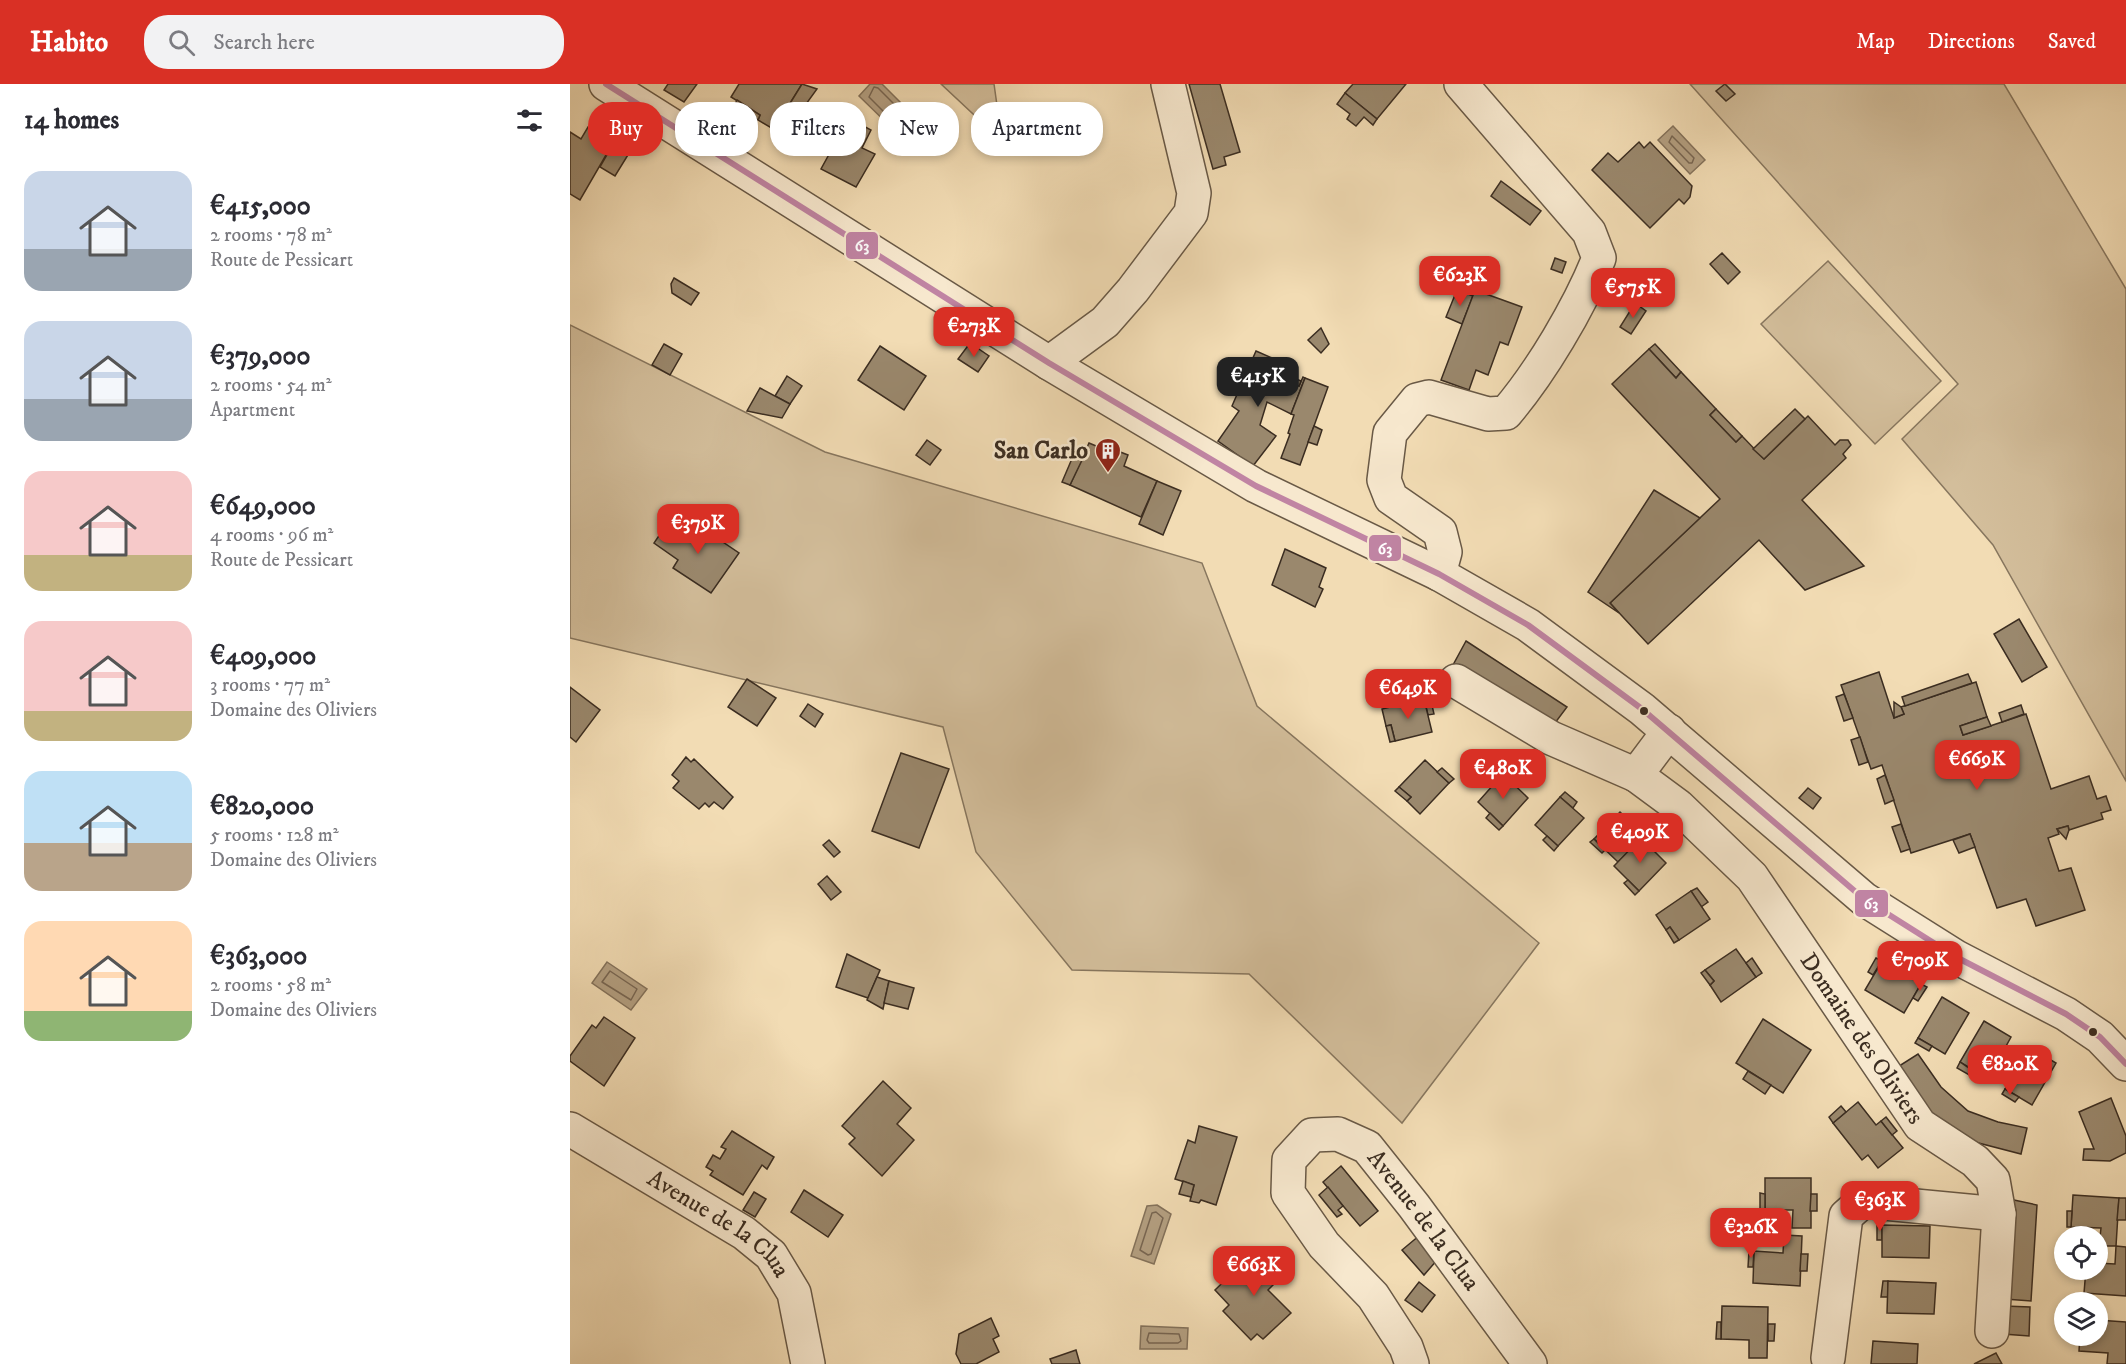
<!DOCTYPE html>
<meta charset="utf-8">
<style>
:root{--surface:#fff;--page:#f2f2f3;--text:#2b2b33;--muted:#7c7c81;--accent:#d93025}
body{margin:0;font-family:"IM FELL DW Pica",serif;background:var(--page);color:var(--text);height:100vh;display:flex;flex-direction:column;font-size:22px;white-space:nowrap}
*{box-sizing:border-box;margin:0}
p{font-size:20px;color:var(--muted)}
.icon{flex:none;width:33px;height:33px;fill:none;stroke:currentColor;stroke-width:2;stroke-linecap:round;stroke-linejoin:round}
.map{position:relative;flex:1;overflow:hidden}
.panel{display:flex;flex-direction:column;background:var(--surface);width:570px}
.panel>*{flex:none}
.guide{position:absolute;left:18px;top:18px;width:570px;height:54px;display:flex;gap:12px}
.fabs{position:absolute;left:1484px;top:1142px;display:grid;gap:12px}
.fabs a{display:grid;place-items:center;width:54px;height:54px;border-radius:50%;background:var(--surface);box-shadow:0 3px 9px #0003;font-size:30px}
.price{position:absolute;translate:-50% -51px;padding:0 14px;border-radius:12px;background:var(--accent);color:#fff;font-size:20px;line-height:39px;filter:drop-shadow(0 2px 3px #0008)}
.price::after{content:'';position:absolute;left:50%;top:36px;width:18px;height:14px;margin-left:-9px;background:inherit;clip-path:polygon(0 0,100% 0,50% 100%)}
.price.on{background:#222;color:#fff}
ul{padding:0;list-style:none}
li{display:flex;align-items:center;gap:18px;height:150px;padding:0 24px}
li span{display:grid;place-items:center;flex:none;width:168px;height:120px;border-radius:18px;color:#555}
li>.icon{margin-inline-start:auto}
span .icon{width:72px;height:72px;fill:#fffc;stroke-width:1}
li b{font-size:26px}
h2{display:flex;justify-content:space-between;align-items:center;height:72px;padding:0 24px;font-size:26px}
.chip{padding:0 21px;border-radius:24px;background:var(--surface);box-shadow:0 3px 9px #0003;font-size:21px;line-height:54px}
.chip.on{background:var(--accent);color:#fff}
header{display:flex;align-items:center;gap:36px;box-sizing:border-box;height:84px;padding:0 30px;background:var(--accent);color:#fff}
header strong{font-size:28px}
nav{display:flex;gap:33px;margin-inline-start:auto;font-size:21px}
.search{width:420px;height:54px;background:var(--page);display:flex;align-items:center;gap:15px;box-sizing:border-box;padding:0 21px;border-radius:24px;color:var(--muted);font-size:22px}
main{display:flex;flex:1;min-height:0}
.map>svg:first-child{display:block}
</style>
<header>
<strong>Habito</strong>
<div class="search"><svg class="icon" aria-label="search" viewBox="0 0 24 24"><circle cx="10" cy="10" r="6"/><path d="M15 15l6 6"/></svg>Search here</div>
<nav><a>Map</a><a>Directions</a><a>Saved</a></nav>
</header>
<main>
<section class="panel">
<h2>14 homes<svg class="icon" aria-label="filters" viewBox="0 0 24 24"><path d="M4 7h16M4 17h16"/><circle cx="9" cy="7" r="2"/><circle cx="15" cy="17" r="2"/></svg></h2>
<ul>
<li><span style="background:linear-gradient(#c9d6e8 65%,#9aa5b1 0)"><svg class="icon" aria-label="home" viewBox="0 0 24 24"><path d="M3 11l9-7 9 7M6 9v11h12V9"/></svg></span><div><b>€415,000</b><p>2 rooms · 78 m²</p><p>Route de Pessicart</p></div></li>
<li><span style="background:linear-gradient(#c9d6e8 65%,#9aa5b1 0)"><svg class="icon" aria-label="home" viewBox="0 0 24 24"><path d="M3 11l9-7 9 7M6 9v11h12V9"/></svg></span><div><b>€379,000</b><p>2 rooms · 54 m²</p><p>Apartment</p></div></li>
<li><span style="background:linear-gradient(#f6c9c9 70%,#c2b280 0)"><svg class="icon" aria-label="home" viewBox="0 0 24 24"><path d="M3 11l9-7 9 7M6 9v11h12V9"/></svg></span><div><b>€649,000</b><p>4 rooms · 96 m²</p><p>Route de Pessicart</p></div></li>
<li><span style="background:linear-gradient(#f6c9c9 75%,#c2b280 0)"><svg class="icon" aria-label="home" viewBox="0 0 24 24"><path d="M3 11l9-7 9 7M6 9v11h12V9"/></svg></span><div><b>€409,000</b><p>3 rooms · 77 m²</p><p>Domaine des Oliviers</p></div></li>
<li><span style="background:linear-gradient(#bfe0f5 60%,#b9a48a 0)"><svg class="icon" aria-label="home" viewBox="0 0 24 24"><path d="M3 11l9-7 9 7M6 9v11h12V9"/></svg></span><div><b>€820,000</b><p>5 rooms · 128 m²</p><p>Domaine des Oliviers</p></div></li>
<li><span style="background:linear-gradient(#ffd9b3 75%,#8fb573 0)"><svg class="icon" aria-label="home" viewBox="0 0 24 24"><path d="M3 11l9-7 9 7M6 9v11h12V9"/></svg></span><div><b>€363,000</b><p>2 rooms · 58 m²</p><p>Domaine des Oliviers</p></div></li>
</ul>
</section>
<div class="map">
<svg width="1556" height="1280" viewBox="0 0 1556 1280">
<rect width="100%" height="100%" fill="#f2dcb4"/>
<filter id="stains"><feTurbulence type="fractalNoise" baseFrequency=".00333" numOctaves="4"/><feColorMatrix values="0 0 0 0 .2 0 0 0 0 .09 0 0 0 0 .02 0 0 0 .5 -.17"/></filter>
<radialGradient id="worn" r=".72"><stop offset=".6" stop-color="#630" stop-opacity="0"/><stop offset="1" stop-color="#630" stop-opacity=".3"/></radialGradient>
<!-- green -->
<g fill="#d3be9b" stroke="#87765e" stroke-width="1.5">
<polygon points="371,0 424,0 432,57"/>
<polygon points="1120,0 1434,0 1556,205 1556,697 1423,461 1332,355 1388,300"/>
<polygon points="1258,177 1371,297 1305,360 1191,240"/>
<polygon points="0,241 255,368 632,479 687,622 969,859 832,1039 679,890 502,886 406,768 373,643 0,554"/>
</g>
<!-- water -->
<g fill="#b4a082" stroke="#84725b" stroke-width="1.5">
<polygon points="300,0 312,0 343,31 326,48 289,12"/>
<polygon points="1103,42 1135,76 1120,90 1088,56"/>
<polygon points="37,878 77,905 61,926 22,899"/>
<polygon points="587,1121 601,1130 584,1180 561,1172 577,1122"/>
<polygon points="571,1242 618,1244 617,1265 570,1265"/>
</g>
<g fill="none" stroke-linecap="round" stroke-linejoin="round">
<!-- shore -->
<g stroke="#786652" stroke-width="1.5">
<polygon points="304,3 308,4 333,29 328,38 324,38 299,13"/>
<polygon points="1102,52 1124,74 1122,79 1119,79 1099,58"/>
<polygon points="40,887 67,905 61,916 32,898"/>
<polygon points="586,1128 593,1134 581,1170 578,1171 570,1166 582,1129"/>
<polygon points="579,1249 609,1250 611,1257 608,1259 579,1259 577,1256"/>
</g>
</g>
<!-- building -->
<g fill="#9a886d" stroke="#3b2d21" stroke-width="1.5">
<polygon points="98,0 127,0 114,18 94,6"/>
<polygon points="169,0 232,0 219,21 226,24 210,49 188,36 190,31 161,13"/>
<polygon points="232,0 247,5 231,27 219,21"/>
<polygon points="619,0 650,0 670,68 654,73 656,81 643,85"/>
<polygon points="783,0 836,0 807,35 775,9"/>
<polygon points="1155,0 1165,10 1156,17 1146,7"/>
<polygon points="775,9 807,35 803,41 794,33 786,42 777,35 780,30 767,20"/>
<polygon points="167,16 190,31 188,36 164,22"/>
<polygon points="279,34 301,46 292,64 305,70 286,103 251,85"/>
<polygon points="18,43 43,59 10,116 0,110 0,48 11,55"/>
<polygon points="45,57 61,66 45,92 30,83"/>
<polygon points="1069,58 1074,64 1080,58 1122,102 1120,113 1114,120 1109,115 1080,144 1022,86 1038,69 1048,78"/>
<polygon points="931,97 971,127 960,141 921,112"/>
<polygon points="1152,169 1170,188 1158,200 1140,180"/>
<polygon points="985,174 996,178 992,189 981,185"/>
<polygon points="104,194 129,209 121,221 102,209 101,200"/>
<polygon points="887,206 903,212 892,240 876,233"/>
<polygon points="905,206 952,223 938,261 930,258 918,291 906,286 899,306 871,296"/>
<polygon points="1065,219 1076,227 1061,250 1050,243"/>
<polygon points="751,244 759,260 751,269 738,256"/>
<polygon points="400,259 419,272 408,288 388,275"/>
<polygon points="94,260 112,270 100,291 82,281"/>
<polygon points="1085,260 1111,288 1106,294 1079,265"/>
<polygon points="310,262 356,292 334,326 288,296"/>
<polygon points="1079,265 1106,294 1111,288 1146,325 1140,331 1166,358 1172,352 1194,375 1238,332 1265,361 1270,356 1278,356 1281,361 1273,370 1276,374 1232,416 1294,482 1235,506 1189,456 1078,560 1040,519 1150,415 1042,300"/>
<polygon points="686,267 709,277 706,293 729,302 733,293 735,294 721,330 697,318 690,341 706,352 683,382 648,357 669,327 662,322"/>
<polygon points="708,288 731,297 729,302 706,293"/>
<polygon points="217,292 232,302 220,320 205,312"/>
<polygon points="735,294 758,303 730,381 711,374 720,350 718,349 724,331 721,330"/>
<polygon points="190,304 220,320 212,334 177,327"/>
<polygon points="1146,325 1172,352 1166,358 1140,331"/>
<polygon points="1225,325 1235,335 1194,375 1183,365"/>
<polygon points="744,342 752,346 747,361 738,358"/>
<polygon points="357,356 371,366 360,381 346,371"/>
<polygon points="519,359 538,367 540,364 558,371 554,382 587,397 571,433 500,401"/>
<polygon points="504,370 513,374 500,401 492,398"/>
<polygon points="587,397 611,407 593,451 569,440"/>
<polygon points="1084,406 1130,434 1040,519 1049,529 1018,508"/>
<polygon points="99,437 115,446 111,452 119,458 129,442 169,469 141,509 103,484 108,476 84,459"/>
<polygon points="715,465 756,484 749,503 753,505 745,523 702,501"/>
<polygon points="1449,535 1477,583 1452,598 1424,550"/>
<polygon points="896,557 997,623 982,643 883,581"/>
<polygon points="1309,588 1324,634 1334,630 1331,623 1406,598 1417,633 1390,642 1393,651 1456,630 1481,705 1519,692 1527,715 1536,712 1541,726 1531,729 1533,735 1499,746 1498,742 1487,745 1489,750 1478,754 1489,787 1501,784 1515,826 1466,842 1456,815 1427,824 1400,750 1341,769 1312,681 1301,685 1271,601"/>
<polygon points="1398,590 1402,599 1335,622 1332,613"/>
<polygon points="177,595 206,614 187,642 158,623"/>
<polygon points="0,603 30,626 6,658 0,653"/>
<polygon points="1274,610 1283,634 1274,637 1266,613"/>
<polygon points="860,613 864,630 858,631 854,615"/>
<polygon points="854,615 862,648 825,657 821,641 816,642 812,625"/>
<polygon points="1324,618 1331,623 1334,630 1324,634"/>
<polygon points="238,620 253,630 245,643 230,632"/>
<polygon points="1451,621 1454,630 1432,638 1429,629"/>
<polygon points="1417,633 1421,642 1393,651 1390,642"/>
<polygon points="821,641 825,657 820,658 816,642"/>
<polygon points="1290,653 1298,678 1289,681 1281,656"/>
<polygon points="331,669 379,685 349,764 302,747"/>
<polygon points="116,673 121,678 124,675 163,713 153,725 144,718 139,723 135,719 129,725 103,704 109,697 102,691"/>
<polygon points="855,676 879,699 850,730 837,717 841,713 829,703"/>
<polygon points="872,684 884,695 879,699 867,688"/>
<polygon points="938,685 950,696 945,702 933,690"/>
<polygon points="933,690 958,714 933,742 908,718"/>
<polygon points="1315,691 1324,716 1315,720 1307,695"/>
<polygon points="829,703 841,713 837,717 825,707"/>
<polygon points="1238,704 1251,714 1243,725 1229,714"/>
<polygon points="995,708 1007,718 1003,724 990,713"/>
<polygon points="990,713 1014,734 988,762 965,741"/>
<polygon points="1050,728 1074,752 1048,778 1024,755"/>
<polygon points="920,729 933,742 929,746 916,734"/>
<polygon points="1068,735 1080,746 1074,752 1062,740"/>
<polygon points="1331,740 1340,765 1331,768 1322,743"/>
<polygon points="1498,742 1499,746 1496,755 1487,745"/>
<polygon points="1077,750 1089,763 1085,767 1071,754"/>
<polygon points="1400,750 1405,763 1389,769 1383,756"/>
<polygon points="977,752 988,762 984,767 973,756"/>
<polygon points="1071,754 1096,779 1069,807 1044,782"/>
<polygon points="1024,755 1035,766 1032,769 1020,758"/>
<polygon points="259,756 270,768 264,773 253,761"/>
<polygon points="257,792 271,808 261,816 248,800"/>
<polygon points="1058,796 1069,807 1065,811 1054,799"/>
<polygon points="1127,804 1138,818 1131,823 1121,807"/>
<polygon points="1121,807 1140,835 1109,856 1100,843 1096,846 1086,831"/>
<polygon points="1100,843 1109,856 1104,859 1096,846"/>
<polygon points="1166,865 1186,893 1151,918 1140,901 1144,897 1135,886"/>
<polygon points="277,870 310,886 298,914 266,903"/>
<polygon points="1182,874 1192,889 1186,893 1176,879"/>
<polygon points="1306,874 1312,877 1303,891 1298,888"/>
<polygon points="1312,877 1351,900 1334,929 1295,906"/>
<polygon points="1135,886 1144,897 1140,901 1131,889"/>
<polygon points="307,893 319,897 313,925 297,916"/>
<polygon points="319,897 344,904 338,925 314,919"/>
<polygon points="1351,900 1357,903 1348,917 1343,914"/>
<polygon points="1372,913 1399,929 1375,970 1348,954"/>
<polygon points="34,933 65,954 34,1002 0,977 0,972 22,941 26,944"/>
<polygon points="1193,935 1241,966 1213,1009 1166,979"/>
<polygon points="1414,937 1441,953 1418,995 1390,978"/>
<polygon points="1348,954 1362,962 1359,967 1345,959"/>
<polygon points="1459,963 1486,979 1462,1021 1435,1005"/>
<polygon points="1348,970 1371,1003 1398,1027 1428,1038 1457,1044 1451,1070 1397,1056 1355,1025 1326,984"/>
<polygon points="1390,978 1403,987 1401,992 1387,984"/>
<polygon points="1178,987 1201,1001 1195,1010 1173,995"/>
<polygon points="313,997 341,1024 327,1040 344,1056 312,1092 279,1060 285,1054 272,1042"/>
<polygon points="1435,1005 1449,1013 1445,1018 1432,1010"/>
<polygon points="1541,1014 1556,1052 1556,1069 1540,1077 1513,1076 1514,1065 1524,1065 1509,1028"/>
<polygon points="1288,1018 1306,1041 1311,1037 1333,1064 1308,1084 1298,1071 1292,1076 1263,1039"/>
<polygon points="1271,1022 1276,1028 1263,1039 1259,1033"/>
<polygon points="1316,1033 1327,1047 1322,1051 1311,1037"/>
<polygon points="629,1042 667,1053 646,1121 631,1116 629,1119 620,1117 624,1101 605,1095 618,1056 625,1059"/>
<polygon points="162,1047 204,1073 197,1085 192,1081 173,1111 140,1091 143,1087 136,1083 143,1071 150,1075 156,1065 151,1063"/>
<polygon points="771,1082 808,1127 790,1142 753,1098"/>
<polygon points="1195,1094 1241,1094 1241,1144 1222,1144 1223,1126 1195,1126"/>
<polygon points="613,1097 624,1101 621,1113 609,1110"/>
<polygon points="758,1103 773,1122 768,1126 772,1130 767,1133 749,1111"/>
<polygon points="234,1106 273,1131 258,1153 221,1128"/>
<polygon points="184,1108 196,1115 185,1133 173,1126"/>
<polygon points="1190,1109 1195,1110 1195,1126 1190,1126"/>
<polygon points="1241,1110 1247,1110 1247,1127 1240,1127"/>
<polygon points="1503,1111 1549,1114 1546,1162 1529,1162 1531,1144 1501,1143"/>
<polygon points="1549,1114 1556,1114 1556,1136 1547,1136"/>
<polygon points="1444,1116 1467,1121 1461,1217 1435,1215 1438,1133"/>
<polygon points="1497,1127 1502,1127 1501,1143 1497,1143"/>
<rect x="1307" y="1141" width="5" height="15"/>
<polygon points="1312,1141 1360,1142 1359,1174 1312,1173"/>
<polygon points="850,1151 868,1175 854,1191 832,1166"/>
<polygon points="1214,1151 1232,1152 1230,1202 1183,1199 1184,1167 1213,1169"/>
<polygon points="1546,1162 1556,1163 1556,1212 1514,1209 1516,1185 1527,1185 1527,1179 1545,1180"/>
<polygon points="696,1167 716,1188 698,1206 721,1229 693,1255 687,1250 681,1256 653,1227 659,1221 645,1206 674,1178 679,1183"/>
<polygon points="1179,1167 1184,1167 1183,1183 1178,1183"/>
<polygon points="1231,1170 1238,1170 1237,1187 1230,1187"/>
<polygon points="1313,1197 1318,1197 1318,1213 1311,1213"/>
<polygon points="1318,1197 1366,1199 1364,1230 1317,1229"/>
<polygon points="849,1198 865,1211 852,1228 835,1216"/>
<polygon points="1152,1222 1198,1223 1197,1274 1179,1274 1179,1256 1151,1255"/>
<polygon points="1434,1222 1460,1223 1459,1252 1433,1250"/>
<polygon points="421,1234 429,1252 423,1255 429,1268 406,1280 391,1280 386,1270 389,1250"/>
<polygon points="1527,1236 1556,1238 1556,1280 1537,1280 1538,1269 1509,1267 1510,1251 1527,1251"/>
<polygon points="1147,1238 1151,1238 1151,1255 1146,1255"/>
<polygon points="1198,1240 1205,1240 1204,1257 1198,1257"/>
<polygon points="1303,1257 1348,1260 1347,1280 1301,1280"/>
<polygon points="506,1266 510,1280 482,1280 480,1275"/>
<polygon points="1426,1269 1432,1280 1404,1280"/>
</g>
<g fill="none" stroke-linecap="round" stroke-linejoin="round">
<defs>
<g id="minor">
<polyline points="36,0 479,279 686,402 869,490 958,541 1072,625 1294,815 1386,873 1496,930 1530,953 1556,980"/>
<polyline points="479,279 535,238 563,206 621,129 624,109 598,0"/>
<path d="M869,490l6,-22 -5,-20 -49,-34 -7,-18 6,-47 27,-33 12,-3 59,17 18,-1c35,-41 73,-105 93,-155l-10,-26 -128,-148"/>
<polyline points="886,597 981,654 1066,691 1099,647"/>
<path id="s1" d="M1066,691l42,31 74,71 168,248 55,36 18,19 6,34 -7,117"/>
<path id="s2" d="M0,1045l174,104 27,22 23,38 14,71"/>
<polyline points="1258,1274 1276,1132 1293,1117 1429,1130"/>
<path id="s3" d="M842,1280l-6,-17 -33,-51 -49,-51 -36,-52 1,-33 23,-25 26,-1 29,13 47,59 116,158"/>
</g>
</defs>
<!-- minor casing -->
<use href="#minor" stroke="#695946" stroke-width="36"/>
<!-- minor -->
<use href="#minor" stroke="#f7e8ce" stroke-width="33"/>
<defs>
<polyline id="bus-1" points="36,0 479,279 686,402 869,490 958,541 1072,625 1294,815 1386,873 1496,930 1530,953 1556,980"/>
</defs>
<!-- bus-1 casing -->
<use href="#bus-1" stroke="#f7e8ce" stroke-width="10"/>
<!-- bus-1 -->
<use href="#bus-1" stroke="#c084a3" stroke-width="6"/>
</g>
<!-- icons -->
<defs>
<symbol id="building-pin" viewBox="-11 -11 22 30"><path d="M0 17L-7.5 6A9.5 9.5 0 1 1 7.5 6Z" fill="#8f2418" stroke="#f7e8ce"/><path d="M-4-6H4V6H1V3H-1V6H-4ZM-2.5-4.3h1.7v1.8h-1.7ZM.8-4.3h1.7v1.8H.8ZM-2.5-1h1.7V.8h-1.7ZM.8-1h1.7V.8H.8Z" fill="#fff"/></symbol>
</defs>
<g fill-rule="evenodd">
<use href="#building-pin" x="523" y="352" width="30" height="40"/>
</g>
<!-- markers -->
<g fill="#3b2d21" stroke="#f7e8ce" stroke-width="2">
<circle cx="1074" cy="627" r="5"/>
<circle cx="1523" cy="948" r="5"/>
</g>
<g text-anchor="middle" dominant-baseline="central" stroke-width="5" stroke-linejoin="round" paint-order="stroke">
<!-- poi labels -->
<g font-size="24" font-weight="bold" fill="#3b2d21" stroke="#f7e8ce" text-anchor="end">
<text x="518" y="367">San Carlo</text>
</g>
<!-- street labels -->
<g font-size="24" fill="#3b2d21" stroke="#f7e8ce">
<text stroke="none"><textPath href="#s1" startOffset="350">Domaine des Oliviers</textPath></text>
<text stroke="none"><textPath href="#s3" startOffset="430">Avenue de la Clua</textPath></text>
<text stroke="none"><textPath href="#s2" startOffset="177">Avenue de la Clua</textPath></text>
</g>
</g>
<g stroke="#f7e8ce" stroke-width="2">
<rect x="275" y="147" width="34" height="29" rx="6" fill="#c084a3"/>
<rect x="798" y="450" width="34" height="28" rx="6" fill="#c084a3"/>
<rect x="1284" y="805" width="35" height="29" rx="6" fill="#c084a3"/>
</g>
<g font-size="16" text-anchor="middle" font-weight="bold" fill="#fff">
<text x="292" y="167">63</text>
<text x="815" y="470">63</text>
<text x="1301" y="825">63</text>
</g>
<rect width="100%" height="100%" filter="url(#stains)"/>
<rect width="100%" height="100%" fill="url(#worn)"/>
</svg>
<div class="fabs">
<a><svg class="icon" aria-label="locate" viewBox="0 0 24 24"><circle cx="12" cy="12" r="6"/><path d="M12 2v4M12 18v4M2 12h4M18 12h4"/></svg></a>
<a><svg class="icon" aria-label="layers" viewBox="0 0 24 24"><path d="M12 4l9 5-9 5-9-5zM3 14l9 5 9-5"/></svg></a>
</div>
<b class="price" style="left:890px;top:223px">€623K</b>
<b class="price" style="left:1063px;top:235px">€575K</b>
<b class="price" style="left:404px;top:274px">€273K</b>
<b class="price on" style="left:688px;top:324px">€415K</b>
<b class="price" style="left:128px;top:471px">€379K</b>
<b class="price" style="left:838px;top:636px">€649K</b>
<b class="price" style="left:1407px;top:707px">€669K</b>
<b class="price" style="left:933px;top:716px">€480K</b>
<b class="price" style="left:1070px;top:780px">€409K</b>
<b class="price" style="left:1350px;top:908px">€709K</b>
<b class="price" style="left:1440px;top:1012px">€820K</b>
<b class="price" style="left:1310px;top:1148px">€363K</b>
<b class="price" style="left:1181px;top:1175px">€326K</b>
<b class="price" style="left:684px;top:1213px">€663K</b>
<div class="guide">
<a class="chip on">Buy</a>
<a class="chip">Rent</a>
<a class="chip">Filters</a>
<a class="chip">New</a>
<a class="chip">Apartment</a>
</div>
</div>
</main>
